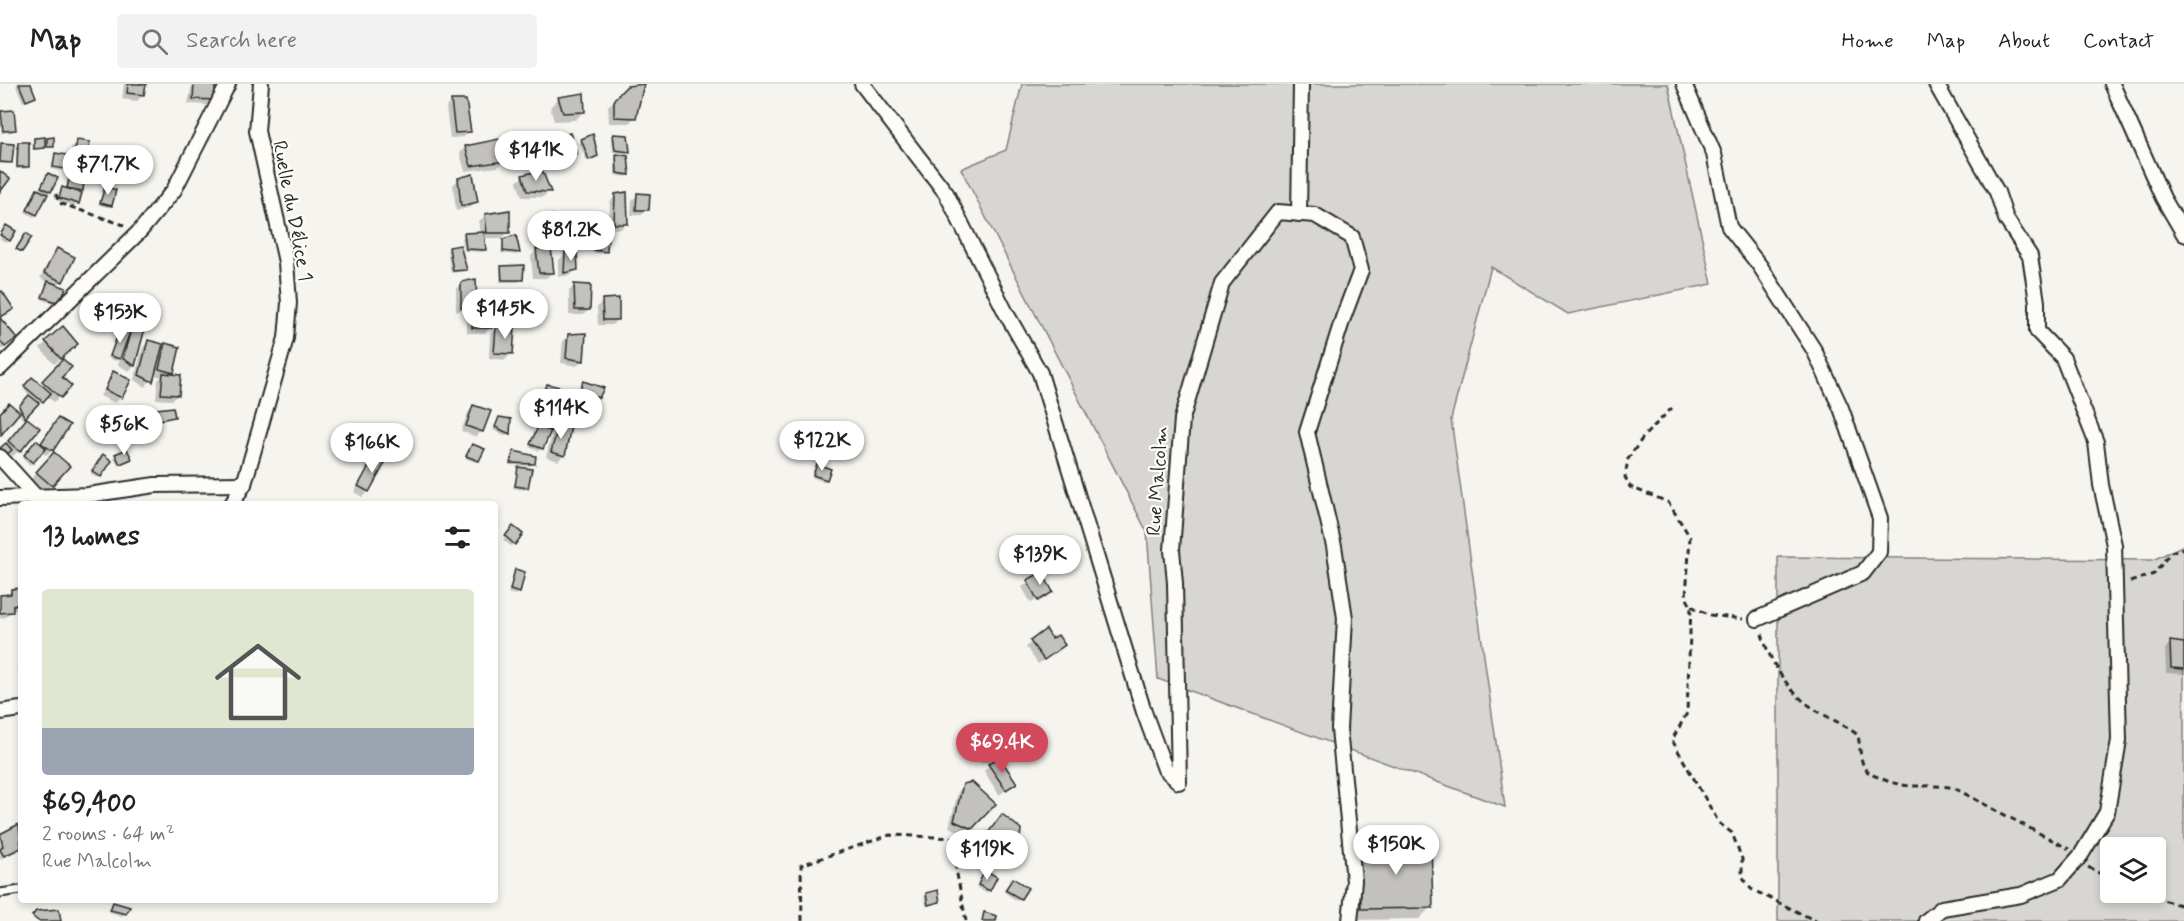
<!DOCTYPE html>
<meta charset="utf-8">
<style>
:root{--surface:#fff;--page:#f2f2f2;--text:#222;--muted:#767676;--line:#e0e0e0;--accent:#d1495b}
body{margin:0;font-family:Mynerve,sans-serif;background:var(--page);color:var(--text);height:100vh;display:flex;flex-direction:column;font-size:22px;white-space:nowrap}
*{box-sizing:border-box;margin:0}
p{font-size:20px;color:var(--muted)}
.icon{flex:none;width:33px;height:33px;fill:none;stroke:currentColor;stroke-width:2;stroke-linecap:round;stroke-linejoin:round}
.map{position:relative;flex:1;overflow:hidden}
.drawer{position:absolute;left:18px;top:417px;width:480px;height:402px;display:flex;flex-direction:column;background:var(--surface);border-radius:6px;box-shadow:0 3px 9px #0003}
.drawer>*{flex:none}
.tools{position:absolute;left:2100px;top:753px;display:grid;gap:12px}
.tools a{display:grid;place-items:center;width:66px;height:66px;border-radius:6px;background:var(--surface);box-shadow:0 3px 9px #0003;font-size:30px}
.price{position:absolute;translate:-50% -51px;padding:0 14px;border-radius:21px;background:#fff;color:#222;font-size:20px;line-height:39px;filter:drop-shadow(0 2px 3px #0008)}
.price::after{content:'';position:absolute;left:50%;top:36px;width:18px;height:14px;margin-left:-9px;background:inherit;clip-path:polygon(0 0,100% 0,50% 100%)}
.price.on{background:var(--accent);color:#fff}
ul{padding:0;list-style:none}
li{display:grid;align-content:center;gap:12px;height:318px;padding:0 24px}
li span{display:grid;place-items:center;height:186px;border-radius:6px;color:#555}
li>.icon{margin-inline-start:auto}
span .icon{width:108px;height:108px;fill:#fffc;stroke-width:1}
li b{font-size:26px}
h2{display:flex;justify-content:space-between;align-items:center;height:72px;padding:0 24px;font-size:26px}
header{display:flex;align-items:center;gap:36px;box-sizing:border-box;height:84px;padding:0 30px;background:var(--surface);border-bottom:2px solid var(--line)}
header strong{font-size:28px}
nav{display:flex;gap:33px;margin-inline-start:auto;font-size:21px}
.search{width:420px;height:54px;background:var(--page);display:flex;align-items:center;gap:15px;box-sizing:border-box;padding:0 21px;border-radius:6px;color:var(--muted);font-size:22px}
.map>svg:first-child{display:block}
</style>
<header>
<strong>Map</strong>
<div class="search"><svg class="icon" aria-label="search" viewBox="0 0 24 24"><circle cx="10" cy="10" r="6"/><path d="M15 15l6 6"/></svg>Search here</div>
<nav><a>Home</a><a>Map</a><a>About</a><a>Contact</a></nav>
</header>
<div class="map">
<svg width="2184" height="837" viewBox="0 0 2184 837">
<rect width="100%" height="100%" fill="#f5f4ef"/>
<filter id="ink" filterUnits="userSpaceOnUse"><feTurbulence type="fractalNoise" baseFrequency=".0167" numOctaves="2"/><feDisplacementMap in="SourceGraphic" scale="12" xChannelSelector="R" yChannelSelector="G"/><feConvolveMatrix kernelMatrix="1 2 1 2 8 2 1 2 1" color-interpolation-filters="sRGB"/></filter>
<g filter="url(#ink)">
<!-- green -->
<g fill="#d7d6d2" stroke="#81807e" stroke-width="1.5" fill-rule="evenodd">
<polygon points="1022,0 1668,0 1712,200 1568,230 1491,183 1451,335 1505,723 1158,595 1147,448 961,85 1006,66"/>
<path d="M2184,461v376h-406v-364l375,3zM2110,764h46v44h-46z"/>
</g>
<!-- shadow -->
<g fill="#0003">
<polygon points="18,0 29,0 34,13 23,18 16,2"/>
<polygon points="124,0 144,0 143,11 137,17 122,15"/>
<polygon points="192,0 214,0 213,16 208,21 188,20"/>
<polygon points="628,4 635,33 629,39 609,39 608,22"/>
<polygon points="559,14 584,28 575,36 554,37 550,23"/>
<polygon points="451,18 469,47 464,53 450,54 446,23"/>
<polygon points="2,29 14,46 12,48 1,49"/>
<polygon points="614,51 628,67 626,70 613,68 612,54"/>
<polygon points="558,54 575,69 573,71 560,74 556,56"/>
<polygon points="34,55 44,59 48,55 53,62 32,66"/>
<polygon points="582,56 597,72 594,74 587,77 579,59"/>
<polygon points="77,58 82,94 78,97 82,106 75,122 58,117 60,108 66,106 72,63"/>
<polygon points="18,59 27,82 25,85 16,85 16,62"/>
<polygon points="2,60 11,78 8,80 0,80"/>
<polygon points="465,63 504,77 498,83 465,87 460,69"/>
<polygon points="55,71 64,84 61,87 51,85"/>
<polygon points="617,72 626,73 629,91 626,93 615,91 615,74"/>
<polygon points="523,92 549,107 543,113 522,113 517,98"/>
<polygon points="46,94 50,107 34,133 25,128"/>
<polygon points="459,95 477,117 471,123 456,127 453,101"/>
<polygon points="105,104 111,121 108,123 99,121"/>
<polygon points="638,111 647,125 641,131 631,131 632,116"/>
<polygon points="615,112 626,139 621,145 609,145 610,118"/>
<polygon points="485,132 508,149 502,154 483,154 485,166 483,168 464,167 462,153 481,150 479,137"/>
<polygon points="537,136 554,155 549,161 533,162 531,142"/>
<polygon points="563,140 578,160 572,165 559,166 557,146"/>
<polygon points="4,145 9,156 6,158 0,155"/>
<polygon points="596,153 605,167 603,170 592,168"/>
<polygon points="504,157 518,169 516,171 501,169"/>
<polygon points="450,164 466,185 463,187 451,189 447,166"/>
<polygon points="57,166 62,197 56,202 58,219 56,221 41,215 49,199 40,194"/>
<polygon points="537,166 552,189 546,194 533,194 531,172"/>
<polygon points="565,170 576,185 571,191 558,193 559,176"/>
<polygon points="502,183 521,195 519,198 500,198 500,186"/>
<polygon points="462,199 475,217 470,223 456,228 456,205"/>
<polygon points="574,202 589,226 583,231 569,231 569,207"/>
<polygon points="603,217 617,235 612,241 598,241 597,223"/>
<polygon points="473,223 491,243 485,249 467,249 467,229"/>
<polygon points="505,233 516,241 513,244 511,270 505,276 489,274 490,250 496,245 503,245"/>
<polygon points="0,237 9,259 0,267"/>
<polygon points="63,244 71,266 54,280 40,264"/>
<polygon points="121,246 142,249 134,282 129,287 118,281 121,272 116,277 108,274"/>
<polygon points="569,251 583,276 577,282 561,279 563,257"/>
<polygon points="148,258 159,267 166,261 173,288 170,291 178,311 172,316 156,315 158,296 162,293 153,291 146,303 134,296 143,263"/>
<polygon points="63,277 60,293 70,302 54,318 46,312 22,335 18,328 0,350 0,330 9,321 16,327 31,312 23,305 32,295 40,302"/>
<polygon points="114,289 121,313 115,319 100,312"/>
<polygon points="583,299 597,313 595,316 577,310"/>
<polygon points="548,301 552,325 542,343 532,340 542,325 539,324"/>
<polygon points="474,323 482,347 476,353 461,347 468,329"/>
<polygon points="158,326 173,333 157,337 156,329"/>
<polygon points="99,330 106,350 104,352 90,343"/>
<polygon points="499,335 510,336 506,352 493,346"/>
<polygon points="59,336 52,366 46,371 41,368 30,381 23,374 36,359 40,361"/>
<polygon points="22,341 19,367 13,372 8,368 0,370 0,365"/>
<polygon points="559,341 564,371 558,377 546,373 553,346"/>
<polygon points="538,345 542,364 539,367 529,363"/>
<polygon points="472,362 478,376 475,378 465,374"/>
<polygon points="514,368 533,380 531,382 509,381"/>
<polygon points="54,370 68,382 45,407 31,395"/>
<polygon points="116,371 130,375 118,382 114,373"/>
<polygon points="375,374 368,408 362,413 354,408"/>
<polygon points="101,375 99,392 97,394 91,390"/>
<polygon points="818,382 826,395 824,398 812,393"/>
<polygon points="519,384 527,404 525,406 513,404"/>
<polygon points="513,444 521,451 511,462 503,456"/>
<polygon points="516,487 518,508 516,511 508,509"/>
<polygon points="1041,490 1051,508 1031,519 1032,521 1022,503"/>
<polygon points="12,506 21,506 21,525 11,526 6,533 0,534 0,512 6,512"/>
<polygon points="1031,558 1057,566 1038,580 1026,563"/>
<polygon points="2170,559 2184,560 2184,590 2166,589 2165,565"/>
<polygon points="21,579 21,598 17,583"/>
<polygon points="972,646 975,656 967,661 961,654"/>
<polygon points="975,664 993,670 982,679 973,666"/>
<polygon points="989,681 1015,699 999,711 984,687"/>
<polygon points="964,702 994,720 965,750 949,743 958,708"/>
<polygon points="996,738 1018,766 1012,772 1007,773 983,755"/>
<polygon points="18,742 21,765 0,775 0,752"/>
<polygon points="1361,762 1431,823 1419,835 1350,836 1349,774"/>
<polygon points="983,791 989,806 986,809 976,803"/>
<polygon points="1010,799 1026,804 1017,817 1004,808"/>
<polygon points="926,810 939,818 926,822 924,812"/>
<polygon points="113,820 125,829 122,832 109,828"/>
</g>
<!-- building -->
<g fill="#c2c1be" stroke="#2b2b2b" stroke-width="1.5">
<polygon points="19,0 31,0 36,13 26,17"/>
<polygon points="128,0 146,0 144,11 127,9"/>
<polygon points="194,0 215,0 215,16 193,15"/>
<polygon points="644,0 636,34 614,33 614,15 627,2"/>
<polygon points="584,9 585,28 563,29 558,13"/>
<polygon points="451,16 466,16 471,48 455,49"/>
<polygon points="14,26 16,46 3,47 1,27"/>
<polygon points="570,49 577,70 563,72 558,53"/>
<polygon points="593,50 598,72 589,76 581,55"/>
<polygon points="613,50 628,51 630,68 615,66"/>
<polygon points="45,53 45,64 34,65 34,54"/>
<polygon points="54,53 54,63 47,63 47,54"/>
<polygon points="499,55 506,77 471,82 465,62"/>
<polygon points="77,56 90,58 83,95 70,92"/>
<polygon points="18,58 29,58 29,83 17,83"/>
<polygon points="1,59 14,60 12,79 0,78"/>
<polygon points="55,69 67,71 65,85 53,83"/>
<polygon points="616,70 628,72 630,91 617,89"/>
<polygon points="542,86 551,108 527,107 522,91"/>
<polygon points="0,87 10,95 0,108"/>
<polygon points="48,89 58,94 51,108 41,103"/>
<polygon points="473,90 478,118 461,122 458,94"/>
<polygon points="69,95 84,97 83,107 67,104"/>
<polygon points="105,102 116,106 112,122 100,119"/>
<polygon points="62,103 82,109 79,120 59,114"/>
<polygon points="37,105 48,110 37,131 27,126"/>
<polygon points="627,108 628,140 614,140 615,110"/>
<polygon points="637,109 650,110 649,126 636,126"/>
<polygon points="510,126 510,149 487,149 485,130"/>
<polygon points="553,131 556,156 539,157 537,135"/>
<polygon points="578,138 579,160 565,161 562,139"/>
<polygon points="6,141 16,147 10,157 0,151"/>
<polygon points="484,148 486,166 466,165 464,149"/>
<polygon points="26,149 32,153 22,168 16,165"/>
<polygon points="608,150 607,168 594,166 596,151"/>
<polygon points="516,151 520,169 503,167 503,155"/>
<polygon points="460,161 467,186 453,187 449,163"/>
<polygon points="551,163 554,189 539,189 536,165"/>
<polygon points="57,164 75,173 63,198 44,189"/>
<polygon points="565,168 577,168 578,186 564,189"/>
<polygon points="524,181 523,196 502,196 501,182"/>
<polygon points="476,195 477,218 461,224 461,198"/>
<polygon points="48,197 66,204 59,219 42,213"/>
<polygon points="574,200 591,201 590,226 575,226"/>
<polygon points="2,207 14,225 1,233 0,208"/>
<polygon points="619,214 619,236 603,236 602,215"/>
<polygon points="472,221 491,222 492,244 472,244"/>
<polygon points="518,230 518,241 505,240 505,231"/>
<polygon points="0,234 17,254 5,263 0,257"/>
<polygon points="63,242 78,260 61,275 45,257"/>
<polygon points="496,243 515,243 513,270 494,269"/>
<polygon points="120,244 130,248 120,275 110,272"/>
<polygon points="131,245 144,248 135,282 123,275"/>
<polygon points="586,249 584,277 566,274 568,250"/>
<polygon points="148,256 163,260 153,298 139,291"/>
<polygon points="165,259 180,263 174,289 159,285"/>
<polygon points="63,275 72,283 62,293 72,302 61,314 42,297"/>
<polygon points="113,287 131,296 122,314 105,306"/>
<polygon points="163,289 181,291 179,311 161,310"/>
<polygon points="32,293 51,309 43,318 24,302"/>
<polygon points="583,297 604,304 599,314 579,308"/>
<polygon points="547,300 560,303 553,326 540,321"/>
<polygon points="29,311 39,319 25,334 19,322"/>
<polygon points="9,319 20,328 1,351 0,329"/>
<polygon points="473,321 491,327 483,348 466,342"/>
<polygon points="173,323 175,333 159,336 157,325"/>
<polygon points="539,325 553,330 546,341 534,338"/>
<polygon points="101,326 117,337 107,351 91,340"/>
<polygon points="499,333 511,335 510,350 495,343"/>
<polygon points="27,334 40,344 20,368 8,357"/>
<polygon points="58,334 70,341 53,367 41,359"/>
<polygon points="559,339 571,342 565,372 551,368"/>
<polygon points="538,343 551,347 543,365 530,360"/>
<polygon points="36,356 46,364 33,379 24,371"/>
<polygon points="6,359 12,366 5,372 0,364"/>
<polygon points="472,360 485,365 479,377 466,372"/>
<polygon points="127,365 132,375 120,380 115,370"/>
<polygon points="514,367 536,372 535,380 510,379"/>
<polygon points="54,368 70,382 52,402 36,388"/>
<polygon points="103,370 112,377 101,393 92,387"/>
<polygon points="374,373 385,379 369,408 358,402"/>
<polygon points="817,380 831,385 827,396 813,391"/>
<polygon points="518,383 532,385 528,404 515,402"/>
<polygon points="513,442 523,450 515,461 505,452"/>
<polygon points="515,485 525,488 520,509 510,506"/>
<polygon points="1042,488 1053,508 1038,517 1027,496"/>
<polygon points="21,504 21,520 13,521 13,528 0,529 0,511 11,510 11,505"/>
<polygon points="1046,545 1052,555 1058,551 1065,561 1044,576 1030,557"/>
<polygon points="2170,557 2184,559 2184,585 2171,584"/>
<polygon points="972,643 979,653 970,660 963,650"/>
<polygon points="984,655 995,670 986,677 974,663"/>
<polygon points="999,673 1017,699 1006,706 988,680"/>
<polygon points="972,698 996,720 972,745 954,737 963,700"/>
<polygon points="1002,730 1021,745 1019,766 1013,768 988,749"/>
<polygon points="19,740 21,764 4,772 0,766 3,762 0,750"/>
<polygon points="1431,758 1433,824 1361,825 1360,760"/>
<polygon points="985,786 997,793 990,807 978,801"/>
<polygon points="1013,794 1028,804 1021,815 1005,806"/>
<polygon points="938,806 940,818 928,821 926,809"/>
<polygon points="113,818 130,823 126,830 110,826"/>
<polygon points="59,825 61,837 38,837 32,832 36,827"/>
<polygon points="984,828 997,832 996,837 982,837"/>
</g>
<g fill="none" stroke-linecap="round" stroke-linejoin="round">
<defs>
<polyline id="lane" points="0,809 21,806"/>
<g id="street">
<polyline points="862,0 946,109 1006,229 1040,289 1144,628 1165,685 1179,698 1175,499 1172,466 1182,335 1222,199 1278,128 1315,131 1352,153 1361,186 1343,234 1307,348 1334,462 1345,534 1339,645 1354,797 1350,837"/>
<polyline points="1684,0 1714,70 1729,143 1760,182 1814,266 1841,324 1880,434 1879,468 1863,489 1757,535"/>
<polyline points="2112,0 2163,114 2184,150"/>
<polyline points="1299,130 1301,0"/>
<polyline points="0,284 140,147 174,106 228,0"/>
<polyline points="0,373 37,414"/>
<polyline points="0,414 88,411 155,401 244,400"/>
<polyline points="232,420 244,400 286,254 289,219 286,178 257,47 261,0"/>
<polyline points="0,628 21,625"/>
<polyline points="1926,837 1942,824 2021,811 2060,795 2081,771 2107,728 2119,656 2114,461 2101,401 2096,358 2063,274 2037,247 2037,218 2030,172 2006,135 1997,108 1936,0"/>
</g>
</defs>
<!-- lane casing -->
<use href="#lane" stroke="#2b2b2b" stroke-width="11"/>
<!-- street casing -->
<use href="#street" stroke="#2b2b2b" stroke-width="18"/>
<!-- path -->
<g stroke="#2b2b2b" stroke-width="3" stroke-dasharray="6 4.5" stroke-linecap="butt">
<polyline points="56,110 59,119 124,141"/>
<polyline points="1672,324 1644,352 1628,375 1625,393 1630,403 1668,418 1690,453 1686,513 1691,522 1687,629 1672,656 1719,739 1732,749 1742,775 1742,792 1751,805 1816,837"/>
<polyline points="2130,498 2154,490 2171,468 2184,464"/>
<polyline points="1691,522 1710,531 1743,535"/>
<path d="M1762,550c7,26 25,56 48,72 15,11 31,16 48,29 2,10 2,24 6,32 4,7 9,8 16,11 32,14 43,4 74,10l115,61"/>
<polyline points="959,748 956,785 966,837"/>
<polyline points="2088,783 2110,795"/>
<polyline points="2134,808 2184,822"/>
<polyline points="802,837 801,781 890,751 959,754"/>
</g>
<!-- lane -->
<use href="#lane" stroke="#fdfcf7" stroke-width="7"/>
<!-- street -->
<use href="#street" stroke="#fdfcf7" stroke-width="14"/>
</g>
</g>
<g text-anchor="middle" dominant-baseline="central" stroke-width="4.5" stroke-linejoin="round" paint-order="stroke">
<!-- street labels -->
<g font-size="20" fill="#2b2b2b" stroke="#fdfcf7">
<text transform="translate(292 127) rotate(79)">Ruelle du Délice 1</text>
<text transform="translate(1158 397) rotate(-86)">Rue Malcolm</text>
</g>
</g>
</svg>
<div class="tools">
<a><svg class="icon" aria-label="layers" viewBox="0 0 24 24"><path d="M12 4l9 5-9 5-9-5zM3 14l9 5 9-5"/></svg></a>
</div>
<b class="price" style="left:536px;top:98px">$141K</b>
<b class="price" style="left:108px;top:112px">$71.7K</b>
<b class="price" style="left:571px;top:178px">$81.2K</b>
<b class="price" style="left:505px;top:256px">$145K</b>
<b class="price" style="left:120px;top:260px">$153K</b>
<b class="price" style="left:561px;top:356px">$114K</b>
<b class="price" style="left:124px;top:372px">$56K</b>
<b class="price" style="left:822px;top:388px">$122K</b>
<b class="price" style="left:372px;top:390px">$166K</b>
<b class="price" style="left:1040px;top:502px">$139K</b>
<b class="price on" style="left:1002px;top:690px">$69.4K</b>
<b class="price" style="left:1396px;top:792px">$150K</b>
<b class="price" style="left:987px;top:797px">$119K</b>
<section class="drawer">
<h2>13 homes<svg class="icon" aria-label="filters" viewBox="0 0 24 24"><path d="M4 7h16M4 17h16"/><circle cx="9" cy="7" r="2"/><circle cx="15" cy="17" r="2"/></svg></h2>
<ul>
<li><span style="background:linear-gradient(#dfe7d0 75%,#9aa5b1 0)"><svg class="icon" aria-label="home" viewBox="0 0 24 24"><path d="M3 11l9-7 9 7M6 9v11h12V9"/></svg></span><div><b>$69,400</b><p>2 rooms · 64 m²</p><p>Rue Malcolm</p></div></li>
</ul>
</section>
</div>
